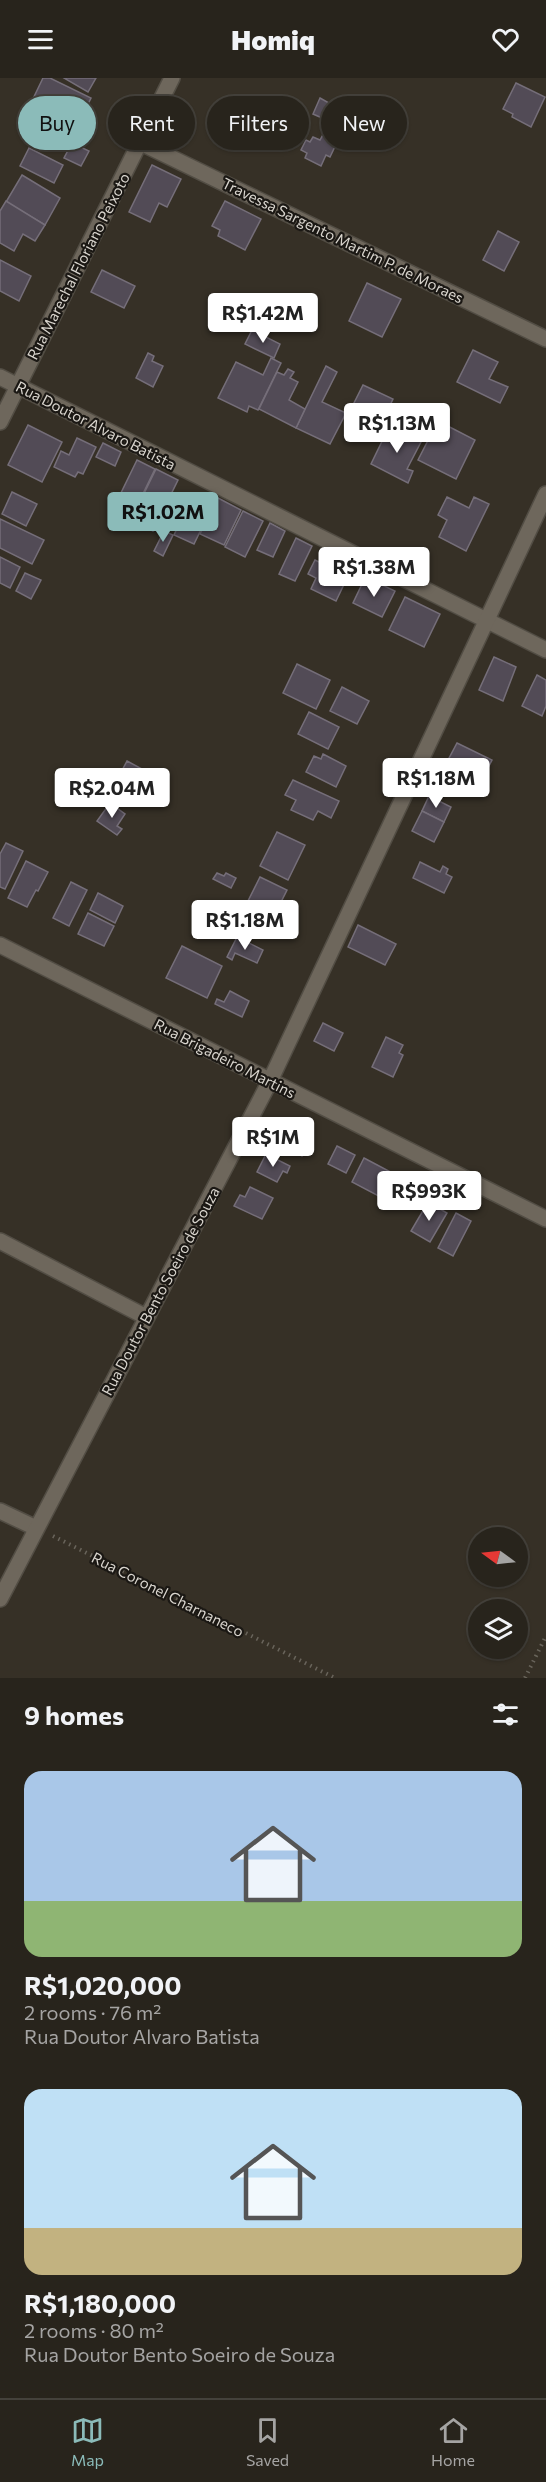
<!DOCTYPE html>
<meta charset="utf-8">
<style>
:root{--surface:#28241c;--page:#302c25;--text:#f1f3f6;--muted:#a5a4a3;--line:#44413b;--accent:#8bbbb9}
body{margin:0;font-family:Commissioner,sans-serif;background:var(--page);color:var(--text);height:100vh;display:flex;flex-direction:column;font-size:22px;white-space:nowrap}
*{box-sizing:border-box;margin:0}
p{font-size:20px;color:var(--muted)}
.icon{flex:none;width:33px;height:33px;fill:none;stroke:currentColor;stroke-width:2;stroke-linecap:round;stroke-linejoin:round}
.map{position:relative;height:1600px;overflow:hidden}
.panel{display:flex;flex-direction:column;background:var(--surface);flex:1}
.panel>*{flex:none}
.guide{position:absolute;left:18px;top:18px;width:510px;height:54px;display:flex;gap:12px}
.needle{width:39px;rotate:285deg}
.buttons{position:absolute;left:468px;top:1449px;display:grid;gap:12px}
.buttons a{display:grid;place-items:center;width:60px;height:60px;border-radius:50%;background:var(--surface);box-shadow:0 2px 4px #0004,0 0 0 2px var(--line);font-size:30px}
.price{position:absolute;translate:-50% -51px;padding:0 14px;border-radius:6px;background:#fff;color:#222;font-size:20px;line-height:39px;filter:drop-shadow(0 2px 3px #0008)}
.price::after{content:'';position:absolute;left:50%;top:36px;width:18px;height:14px;margin-left:-9px;background:inherit;clip-path:polygon(0 0,100% 0,50% 100%)}
.price.selected{background:var(--accent);color:#111}
ul{padding:0;list-style:none}
li{display:grid;align-content:center;gap:12px;height:318px;padding:0 24px}
li span{display:grid;place-items:center;height:186px;border-radius:18px;color:#555}
li>.icon{margin-inline-start:auto}
span .icon{width:108px;height:108px;fill:#fffc;stroke-width:1}
li b{font-size:26px}
h2{display:flex;justify-content:space-between;align-items:center;height:72px;padding:0 24px;font-size:26px}
.tag{padding:0 21px;border-radius:27px;background:var(--surface);box-shadow:0 2px 4px #0004,0 0 0 2px var(--line);font-size:21px;line-height:54px}
.tag.selected{background:var(--accent);color:#111}
header{display:flex;justify-content:space-between;align-items:center;height:78px;padding:0 24px;background:var(--surface);font-size:27px;font-weight:800}
.tab-bar{display:flex;justify-content:space-around;align-items:center;height:84px;border-top:2px solid var(--line);background:var(--surface);font-size:16px;color:var(--muted)}
.tab-bar a{display:grid;justify-items:center;gap:3px}
.tab-bar .selected{color:var(--accent)}
.map>svg:first-child{display:block}
</style>
<header><svg class="icon" aria-label="menu" viewBox="0 0 24 24"><path d="M4 6h16M4 12h16M4 18h16"/></svg>Homiq<svg class="icon" aria-label="heart" viewBox="0 0 24 24"><path d="M12 20l-8-8c-3-5 5-10 8-4 3-6 11-1 8 4z"/></svg></header>
<div class="map">
<svg width="546" height="1600" viewBox="0 0 546 1600">
<rect width="100%" height="100%" fill="#363026"/>
<!-- building -->
<g fill="#524b56" stroke="#756e79" stroke-width="1.5">
<polygon points="43,0 50,0 91,20 77,48 31,25"/>
<polygon points="64,0 96,0 88,14"/>
<polygon points="516,5 545,19 531,49 512,39 513,36 503,31"/>
<polygon points="320,20 329,25 322,40 313,36"/>
<polygon points="28,29 73,51 63,72 18,49"/>
<polygon points="325,53 339,60 330,79 326,77 321,88 305,80 307,75 301,72 306,62 310,64 313,59 320,62"/>
<polygon points="72,65 89,73 81,88 64,80"/>
<polygon points="29,70 63,87 54,105 20,88"/>
<polygon points="152,87 181,101 167,129 159,125 150,144 129,134"/>
<polygon points="22,97 60,120 45,147 6,124"/>
<polygon points="6,123 45,147 35,163 23,156 14,173 0,165 0,133"/>
<polygon points="225,123 261,141 245,172 218,158 220,152 212,148"/>
<polygon points="498,153 519,164 504,193 483,182"/>
<polygon points="0,182 31,198 19,223 0,213"/>
<polygon points="102,192 135,208 124,230 91,214"/>
<polygon points="367,205 401,221 382,259 349,243"/>
<polygon points="252,252 280,266 274,280 245,266"/>
<polygon points="473,272 498,284 489,301 508,309 500,325 457,304"/>
<polygon points="148,275 154,278 152,283 163,288 153,309 136,300"/>
<polygon points="271,280 281,285 258,332 249,328 247,334 218,320 236,284 263,297"/>
<polygon points="326,288 337,294 322,324 346,335 330,366 296,350"/>
<polygon points="288,291 294,294 290,300 298,304 289,322 305,331 296,350 259,331 277,294 284,297"/>
<polygon points="363,307 393,321 380,348 350,333"/>
<polygon points="438,343 475,362 456,401 418,382"/>
<polygon points="28,347 62,364 42,404 8,387"/>
<polygon points="388,351 397,355 399,351 422,362 407,391 413,393 408,405 371,386"/>
<polygon points="77,360 96,369 83,396 78,394 75,399 54,389 61,373 69,377"/>
<polygon points="103,365 121,374 115,388 96,379"/>
<polygon points="137,382 155,391 137,428 119,419"/>
<polygon points="156,391 178,402 153,453 131,442"/>
<polygon points="12,414 37,426 26,448 2,436"/>
<polygon points="447,419 469,430 474,419 489,426 466,473 439,459 447,442 438,437"/>
<polygon points="218,420 241,432 224,467 200,456"/>
<polygon points="189,425 209,435 194,466 174,457"/>
<polygon points="243,433 263,443 245,479 225,469"/>
<polygon points="0,441 44,462 32,486 0,470"/>
<polygon points="270,445 285,453 273,479 257,472"/>
<polygon points="164,453 173,457 163,478 154,473"/>
<polygon points="296,460 312,468 295,503 279,496"/>
<polygon points="0,479 20,489 10,510 0,505"/>
<polygon points="315,482 348,498 336,523 311,511 316,500 308,496"/>
<polygon points="25,495 41,502 31,521 16,513"/>
<polygon points="363,504 373,509 376,504 395,513 382,539 353,525"/>
<polygon points="405,519 440,536 424,569 389,552"/>
<polygon points="494,579 516,589 503,623 479,612"/>
<polygon points="297,586 330,602 316,631 283,615"/>
<polygon points="537,597 546,602 546,628 542,638 522,628"/>
<polygon points="342,609 369,623 357,646 330,633"/>
<polygon points="309,634 339,649 328,671 298,656"/>
<polygon points="457,665 492,682 482,702 447,684"/>
<polygon points="323,676 346,688 336,709 306,694 314,678 321,681"/>
<polygon points="127,683 142,691 132,708 118,700"/>
<polygon points="146,694 166,705 154,726 139,717 147,702 143,700"/>
<polygon points="293,702 339,723 331,740 318,733 313,742 291,732 296,722 285,717"/>
<polygon points="429,718 451,729 444,744 422,733"/>
<polygon points="110,725 125,736 117,748 122,751 117,757 97,743"/>
<polygon points="422,733 444,744 434,764 412,753"/>
<polygon points="277,754 305,767 288,802 260,788"/>
<polygon points="6,765 23,773 5,811 0,809 0,776"/>
<polygon points="26,783 48,794 38,813 36,812 27,829 8,820"/>
<polygon points="420,784 440,794 443,788 448,791 446,796 452,799 444,815 413,800"/>
<polygon points="217,795 224,798 226,795 236,800 231,810 213,801"/>
<polygon points="260,799 287,812 271,844 244,831"/>
<polygon points="71,804 87,812 69,848 53,840"/>
<polygon points="98,815 123,828 115,845 90,832"/>
<polygon points="88,835 114,848 104,868 78,856"/>
<polygon points="358,847 396,866 385,887 348,869"/>
<polygon points="237,859 263,872 257,885 235,875 232,882 227,879"/>
<polygon points="182,868 222,888 207,920 166,900"/>
<polygon points="230,913 249,923 242,939 215,926 217,921 224,924"/>
<polygon points="323,945 343,955 334,973 314,963"/>
<polygon points="386,959 403,967 399,975 403,977 393,999 372,989"/>
<polygon points="281,1043 312,1059 302,1078 263,1058 269,1046 277,1050"/>
<polygon points="337,1068 355,1077 346,1095 328,1086"/>
<polygon points="266,1076 290,1088 287,1095 283,1093 277,1104 257,1094"/>
<polygon points="364,1080 402,1100 390,1124 352,1104"/>
<polygon points="250,1109 273,1120 262,1141 234,1128 240,1117 245,1119"/>
<polygon points="428,1124 447,1135 430,1164 411,1153"/>
<polygon points="456,1135 471,1143 453,1178 438,1170"/>
</g>
<g fill="none" stroke-linecap="round" stroke-linejoin="round">
<defs>
<g id="minor">
<polyline points="139,64 546,261"/>
<polyline points="0,299 546,572"/>
<polyline points="0,344 172,0"/>
<polyline points="0,867 546,1141"/>
<polyline points="0,1163 146,1239"/>
<polyline points="0,1433 36,1450"/>
<polyline points="0,1521 270,1003 546,416"/>
</g>
</defs>
<!-- minor casing -->
<use href="#minor" stroke="#524d44" stroke-width="18"/>
<!-- path -->
<g stroke="#69645b" stroke-width="4" stroke-dasharray="1.5 4.5" stroke-linecap="butt">
<polyline points="53,1458 335,1600"/>
<polyline points="525,1600 546,1558"/>
</g>
<!-- minor -->
<use href="#minor" stroke="#6e675c" stroke-width="15"/>
</g>
<g text-anchor="middle" dominant-baseline="central" stroke-width="4.5" stroke-linejoin="round" paint-order="stroke">
<!-- street labels -->
<g font-size="15" fill="#d9d5ce" stroke="#1b1814">
<text transform="translate(343 162) rotate(26)">Travessa Sargento Martim P. de Moraes</text>
<text transform="translate(78 188) rotate(-63)">Rua Marechal Floriano Peixoto</text>
<text transform="translate(96 347) rotate(27)">Rua Doutor Alvaro Batista</text>
<text transform="translate(225 980) rotate(27)">Rua Brigadeiro Martins</text>
<text transform="translate(160 1213) rotate(-62)">Rua Doutor Bento Soeiro de Souza</text>
<text transform="translate(168 1516) rotate(27)">Rua Coronel Charnaneco</text>
</g>
</g>
</svg>
<div class="buttons">
<a><svg class="needle" viewBox="-14 -14 28 28"><path d="M0-13l5 13h-10z" fill="#e53935"/><path d="M0 13l5-13h-10z" fill="#a5a4a3"/></svg></a>
<a><svg class="icon" aria-label="layers" viewBox="0 0 24 24"><path d="M12 4l9 5-9 5-9-5zM3 14l9 5 9-5"/></svg></a>
</div>
<b class="price" style="left:263px;top:266px">R$1.42M</b>
<b class="price" style="left:397px;top:376px">R$1.13M</b>
<b class="price selected" style="left:163px;top:465px">R$1.02M</b>
<b class="price" style="left:374px;top:520px">R$1.38M</b>
<b class="price" style="left:436px;top:731px">R$1.18M</b>
<b class="price" style="left:112px;top:741px">R$2.04M</b>
<b class="price" style="left:245px;top:873px">R$1.18M</b>
<b class="price" style="left:273px;top:1090px">R$1M</b>
<b class="price" style="left:429px;top:1144px">R$993K</b>
<div class="guide">
<a class="tag selected">Buy</a>
<a class="tag">Rent</a>
<a class="tag">Filters</a>
<a class="tag">New</a>
</div>
</div>
<section class="panel">
<h2>9 homes<svg class="icon" aria-label="filters" viewBox="0 0 24 24"><path d="M4 7h16M4 17h16"/><circle cx="9" cy="7" r="2"/><circle cx="15" cy="17" r="2"/></svg></h2>
<ul>
<li><span style="background:linear-gradient(#a9c7e8 70%,#8fb573 0)"><svg class="icon" aria-label="home" viewBox="0 0 24 24"><path d="M3 11l9-7 9 7M6 9v11h12V9"/></svg></span><div><b>R$1,020,000</b><p>2 rooms · 76 m²</p><p>Rua Doutor Alvaro Batista</p></div></li>
<li><span style="background:linear-gradient(#bfe0f5 75%,#c2b280 0)"><svg class="icon" aria-label="home" viewBox="0 0 24 24"><path d="M3 11l9-7 9 7M6 9v11h12V9"/></svg></span><div><b>R$1,180,000</b><p>2 rooms · 80 m²</p><p>Rua Doutor Bento Soeiro de Souza</p></div></li>
</ul>
</section>
<nav class="tab-bar">
<a class="selected"><svg class="icon" aria-label="map" viewBox="0 0 24 24"><path d="M3 6l6-2 6 2 6-2v14l-6 2-6-2-6 2zM9 4v14M15 6v14"/></svg>Map</a>
<a><svg class="icon" aria-label="saved" viewBox="0 0 24 24"><path d="M7 4h10v16l-5-4-5 4z"/></svg>Saved</a>
<a><svg class="icon" aria-label="home" viewBox="0 0 24 24"><path d="M3 11l9-7 9 7M6 9v11h12V9"/></svg>Home</a>
</nav>
